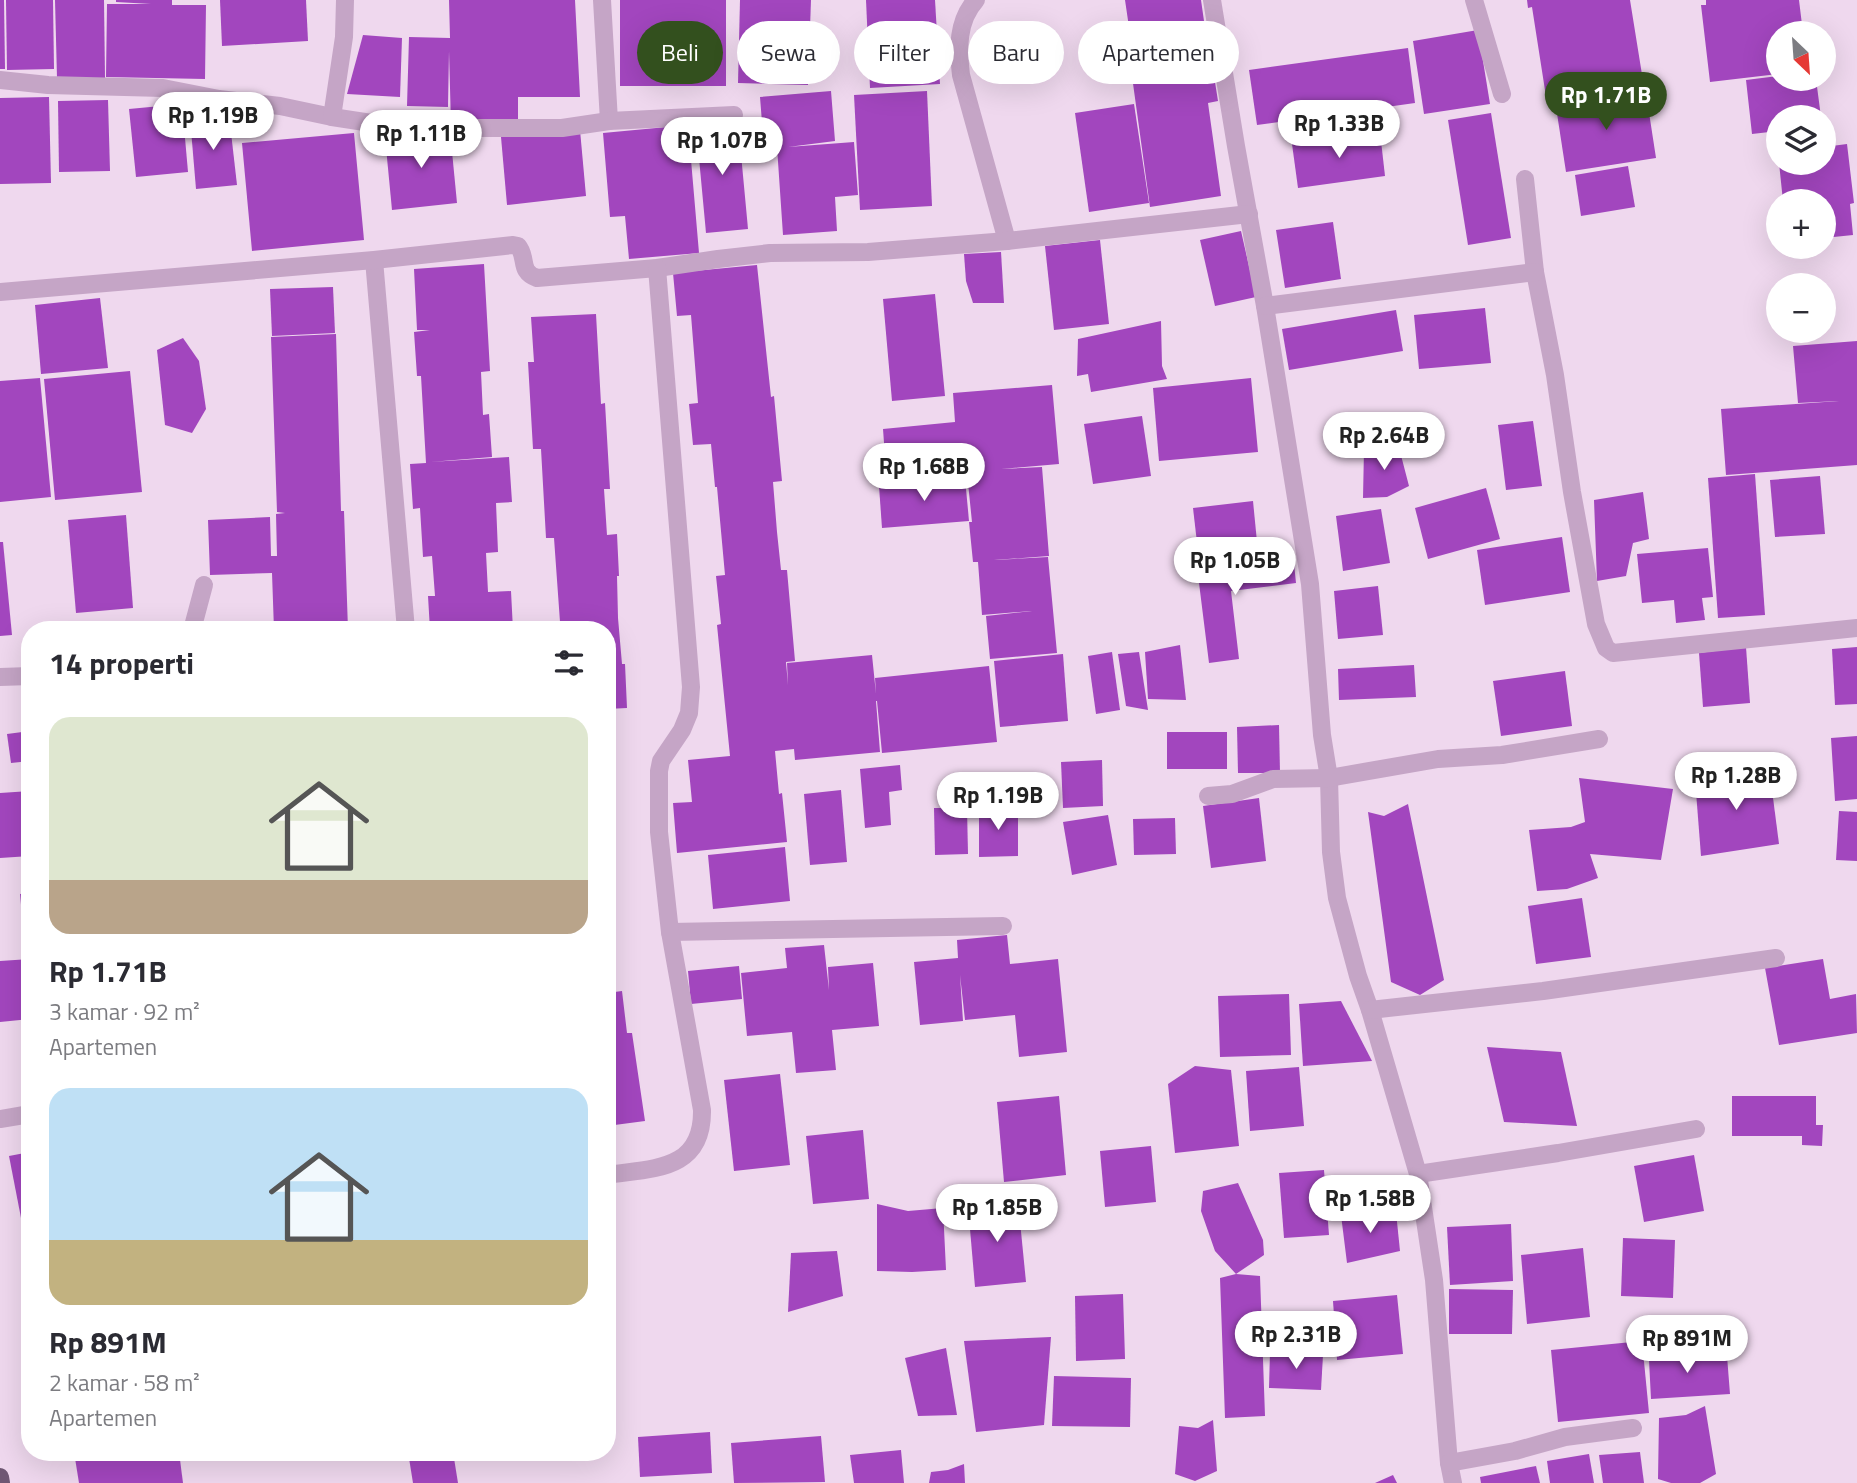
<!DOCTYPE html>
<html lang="id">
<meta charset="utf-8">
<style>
:root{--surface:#fff;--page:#f7f7f7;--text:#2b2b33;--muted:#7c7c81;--accent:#33501e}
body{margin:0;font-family:"Titillium Web",sans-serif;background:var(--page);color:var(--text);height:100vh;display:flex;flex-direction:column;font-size:26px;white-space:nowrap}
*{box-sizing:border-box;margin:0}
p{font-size:23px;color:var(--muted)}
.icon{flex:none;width:38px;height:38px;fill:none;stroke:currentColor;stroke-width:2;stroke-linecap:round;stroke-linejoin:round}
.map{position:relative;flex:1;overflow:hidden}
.side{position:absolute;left:21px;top:621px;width:595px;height:840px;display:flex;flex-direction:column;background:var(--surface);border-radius:28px;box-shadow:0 7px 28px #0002}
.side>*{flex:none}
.top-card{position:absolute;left:637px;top:21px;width:665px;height:63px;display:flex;gap:14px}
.needle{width:46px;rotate:155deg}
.fabs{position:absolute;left:1766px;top:21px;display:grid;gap:14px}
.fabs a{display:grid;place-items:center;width:70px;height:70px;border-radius:50%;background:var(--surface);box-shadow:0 7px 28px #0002;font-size:35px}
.price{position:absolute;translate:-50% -60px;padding:0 16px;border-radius:24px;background:#fff;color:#222;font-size:23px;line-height:46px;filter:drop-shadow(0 2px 4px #0008)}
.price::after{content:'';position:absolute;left:50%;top:42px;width:21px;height:16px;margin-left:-10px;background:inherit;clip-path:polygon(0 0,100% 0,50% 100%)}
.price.selected{background:var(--accent);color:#fff}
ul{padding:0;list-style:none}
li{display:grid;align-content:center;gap:14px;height:371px;padding:0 28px}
li span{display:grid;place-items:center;height:217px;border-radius:21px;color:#555}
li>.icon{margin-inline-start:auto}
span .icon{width:126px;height:126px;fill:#fffc;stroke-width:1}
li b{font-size:30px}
h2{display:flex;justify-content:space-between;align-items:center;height:84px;padding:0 28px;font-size:30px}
.chip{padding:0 24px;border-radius:32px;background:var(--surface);box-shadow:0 7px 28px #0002;font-size:24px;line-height:63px}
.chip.selected{background:var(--accent);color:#fff}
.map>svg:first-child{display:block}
</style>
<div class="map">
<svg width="1857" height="1483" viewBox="0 0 1857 1483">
<rect width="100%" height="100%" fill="#efd8ee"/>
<!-- building -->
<g fill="#a246be">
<polygon points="0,0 4,0 5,69 0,69"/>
<polygon points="6,0 53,0 54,69 7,70"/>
<polygon points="55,0 104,0 105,78 57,78"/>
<polygon points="116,0 172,0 172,5 206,5 205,79 106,77 107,4 151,4 116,2"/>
<polygon points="220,0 306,0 308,41 222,46"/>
<polygon points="449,0 575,0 580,97 518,97 518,124 451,125 449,51 448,107 407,106 409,37 450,38"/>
<rect x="620" y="0" width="106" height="86"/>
<polygon points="740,0 811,0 808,85 738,83"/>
<polygon points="866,0 935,0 940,84 870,88"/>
<polygon points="1125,0 1201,0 1209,56 1196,58 1211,57 1218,101 1208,103 1221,196 1150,207 1131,69 1135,68"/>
<polygon points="1527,0 1630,0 1644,87 1547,103 1532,7 1528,8"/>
<polygon points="1706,0 1799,0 1803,33 1778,33 1778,74 1710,82 1701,5 1706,5"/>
<polygon points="1478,30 1490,104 1424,114 1413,41"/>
<polygon points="363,35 402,38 400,97 347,94"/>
<polygon points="1408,48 1415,103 1257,125 1249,70"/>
<polygon points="1778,76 1778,79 1816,79 1821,117 1778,117 1778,131 1752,134 1746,80"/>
<polygon points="831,91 835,141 788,147 854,142 858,195 835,197 837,231 783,235 777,147 764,148 760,97"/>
<polygon points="927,91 932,206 860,210 854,95"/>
<polygon points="1646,93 1656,158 1566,172 1556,107"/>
<polygon points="49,97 51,183 0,184 0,98"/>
<polygon points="108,100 110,171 59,172 58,101"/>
<polygon points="182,104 188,172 136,177 129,109"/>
<polygon points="1134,104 1149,203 1089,212 1075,113"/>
<polygon points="1491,113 1511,238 1468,245 1448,120"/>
<polygon points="229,115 237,185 196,189 190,118"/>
<polygon points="738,122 748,229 706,233 696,126"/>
<polygon points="688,125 699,253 629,259 625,216 610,217 603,133"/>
<polygon points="580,130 586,196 507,205 501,137"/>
<polygon points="450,131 457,203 392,210 385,137"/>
<polygon points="1380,132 1385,176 1298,188 1292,144"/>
<polygon points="354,133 364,240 252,251 242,143"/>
<polygon points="1847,144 1854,203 1850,204 1853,235 1824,238 1824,201 1783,201 1779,163 1824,163 1824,147"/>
<polygon points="1628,166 1635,207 1581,216 1575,175"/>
<polygon points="1333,222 1341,279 1285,288 1276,230"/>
<polygon points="1241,231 1256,297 1215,306 1200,240"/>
<polygon points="1100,240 1109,324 1054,330 1045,246"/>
<polygon points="1001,252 1004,303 973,303 966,281 964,254"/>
<polygon points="484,264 490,371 481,372 483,415 489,414 492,457 430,462 509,457 512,502 496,503 498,552 486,553 488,592 511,591 513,630 430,630 428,596 435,596 432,556 423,557 420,508 413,509 410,464 426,463 421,376 417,376 414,332 430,330 417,330 414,269"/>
<polygon points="757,265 771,397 774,396 782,481 773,482 777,532 781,570 787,570 795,661 786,662 788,685 787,663 872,655 876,694 875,678 989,666 997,742 882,753 877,701 876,701 880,752 795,760 794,749 775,751 779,794 782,793 787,842 677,853 673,803 692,802 688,760 730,756 717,625 721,624 716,576 725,575 717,487 715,487 711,444 693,445 689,404 698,403 691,315 677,316 673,273"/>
<polygon points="333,287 335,333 272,336 270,289"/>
<polygon points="935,294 945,396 892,401 883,299"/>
<polygon points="100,298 108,368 41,374 35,305"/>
<polygon points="1485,308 1491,363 1419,369 1414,315"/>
<polygon points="1396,310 1403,351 1289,370 1282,329"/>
<polygon points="596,314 601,404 605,403 610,489 604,489 607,535 617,534 619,576 617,576 618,618 622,664 625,664 627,708 607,709 607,630 558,630 557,623 560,622 554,538 546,538 541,449 533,449 528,362 534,362 531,317"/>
<polygon points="1161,321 1162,366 1167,379 1091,392 1088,374 1077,376 1078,339"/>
<polygon points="336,334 341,511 344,511 348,630 274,630 272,573 210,575 208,520 270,517 271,556 277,556 276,514 285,513 277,512 271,337"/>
<polygon points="183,338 199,361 206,409 192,433 165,425 157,350"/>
<polygon points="1857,341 1857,465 1726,475 1721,409 1839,401 1798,403 1793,346"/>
<polygon points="130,371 142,492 55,500 44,379"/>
<polygon points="40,378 51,497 0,502 0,381"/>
<polygon points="1251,378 1258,452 1159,461 1153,388"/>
<polygon points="1052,385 1059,464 1001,469 1042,467 1049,556 994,560 1048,557 1057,653 990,659 986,616 1032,611 982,615 978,562 973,562 969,522 972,522 967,473 960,473 958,455 959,477 887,484 883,429 955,422 953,393"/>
<polygon points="1142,416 1151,476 1093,484 1084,424"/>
<polygon points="1533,421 1542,486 1506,490 1498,425"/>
<polygon points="1397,440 1409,486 1387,497 1363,498 1364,449 1382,450"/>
<polygon points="1755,474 1765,615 1718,618 1708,478"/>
<polygon points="1820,476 1825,534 1775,537 1770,480"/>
<polygon points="965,478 969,521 882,528 879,486"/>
<polygon points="1486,488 1500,539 1428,559 1415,508"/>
<polygon points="1643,492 1649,539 1633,543 1626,576 1597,581 1594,500"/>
<polygon points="1253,501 1258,552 1199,560 1193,508"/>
<polygon points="1381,509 1390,563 1343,571 1336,516"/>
<polygon points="126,515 133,608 76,613 68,520"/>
<polygon points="1562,537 1570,592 1485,605 1477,550"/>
<polygon points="0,542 3,542 12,635 0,636"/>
<polygon points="1708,548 1713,597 1702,598 1705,620 1676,623 1674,600 1642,603 1637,554"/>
<polygon points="1293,554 1296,583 1231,591 1239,659 1209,663 1197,567"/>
<polygon points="1378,586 1383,635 1338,639 1334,591"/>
<polygon points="1180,645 1186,700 1148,699 1145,652"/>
<polygon points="1746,647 1750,703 1703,707 1699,653"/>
<polygon points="1857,647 1857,704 1835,705 1832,649"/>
<polygon points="1112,652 1120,710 1096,714 1088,656"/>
<polygon points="1139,652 1148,710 1126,706 1118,654"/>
<polygon points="1063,654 1068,721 1000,727 994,661"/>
<polygon points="1414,665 1416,697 1339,700 1338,669"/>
<polygon points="1565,671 1572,726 1501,736 1493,681"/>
<polygon points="1279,725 1280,773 1238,773 1237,727"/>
<polygon points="30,731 30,761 11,763 7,734"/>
<rect x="1167" y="732" width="60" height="37"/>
<polygon points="1857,736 1857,799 1835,801 1831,738"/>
<polygon points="610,743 616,788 607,789 607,744"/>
<polygon points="1102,760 1103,806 1063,808 1061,762"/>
<polygon points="900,765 902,790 889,792 891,825 865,828 860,769"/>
<polygon points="1769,767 1779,844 1701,856 1695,779"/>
<polygon points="1579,778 1673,789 1661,860 1590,854 1598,878 1567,889 1537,891 1529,830 1571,827 1585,822"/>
<polygon points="841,790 847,862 810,865 804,794"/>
<polygon points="30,791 30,856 0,858 0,793"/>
<polygon points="1259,798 1266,861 1211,868 1203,806"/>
<polygon points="1408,804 1444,980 1420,995 1391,982 1368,812 1384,816"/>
<polygon points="1018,807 1018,856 979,857 979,808"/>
<polygon points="934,808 967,808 968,854 935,855"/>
<polygon points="1839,811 1857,812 1857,861 1836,860"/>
<polygon points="1108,815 1117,865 1072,875 1063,822"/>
<polygon points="1175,818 1176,854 1134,855 1133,819"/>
<polygon points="785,847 790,901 713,909 708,855"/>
<polygon points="30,893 30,957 26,958 20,894"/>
<polygon points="1582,898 1591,957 1536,964 1528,906"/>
<polygon points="1007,935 1010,964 1058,959 1067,1052 1019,1057 1015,1015 965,1020 960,975 963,1021 920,1025 914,962 958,958 957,940"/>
<polygon points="824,945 829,990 828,967 873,963 879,1026 832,1030 836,1070 796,1073 792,1032 747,1036 741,973 787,968 785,948"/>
<polygon points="30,959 30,1019 0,1022 0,961"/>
<polygon points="1823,959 1830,999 1856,994 1857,1033 1779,1045 1765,968"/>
<polygon points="739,966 742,999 691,1004 688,971"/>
<polygon points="622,991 627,1033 632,1033 645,1121 607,1126 607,993"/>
<polygon points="1289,994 1291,1055 1220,1057 1218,996"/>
<polygon points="1341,1001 1372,1061 1303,1066 1299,1004"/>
<polygon points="1487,1047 1561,1052 1577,1126 1504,1122"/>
<polygon points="1195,1066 1231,1070 1239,1146 1175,1153 1168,1084"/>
<polygon points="1299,1067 1304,1126 1250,1131 1246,1071"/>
<polygon points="780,1074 790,1165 734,1171 724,1080"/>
<polygon points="1059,1096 1066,1175 1004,1182 997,1102"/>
<polygon points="1732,1096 1816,1096 1816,1125 1823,1125 1822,1146 1802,1145 1802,1136 1732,1136"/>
<polygon points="863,1130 869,1199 813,1204 806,1136"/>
<polygon points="1151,1146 1156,1202 1105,1207 1100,1151"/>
<polygon points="30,1152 30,1221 22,1223 9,1156"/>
<polygon points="1694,1155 1704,1211 1644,1222 1634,1166"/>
<polygon points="1324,1170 1329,1235 1284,1238 1279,1173"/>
<polygon points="1238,1183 1263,1240 1264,1255 1236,1274 1260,1276 1265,1416 1225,1418 1220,1278 1236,1274 1215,1251 1201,1211 1203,1191"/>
<polygon points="1018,1201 1026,1282 975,1287 968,1206"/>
<polygon points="877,1204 908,1211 943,1208 946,1270 912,1272 877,1271"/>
<polygon points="1396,1212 1400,1251 1347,1263 1341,1215"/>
<polygon points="1511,1224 1513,1281 1450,1285 1447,1227"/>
<polygon points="1623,1238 1675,1240 1673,1298 1621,1296"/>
<polygon points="1583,1248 1590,1317 1527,1324 1521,1255"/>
<polygon points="837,1251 843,1296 788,1312 791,1253"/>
<polygon points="1449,1289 1513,1290 1512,1334 1449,1334"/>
<polygon points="1123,1294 1125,1359 1076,1361 1075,1296"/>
<polygon points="1397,1295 1403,1354 1337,1360 1333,1301"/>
<polygon points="1051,1337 1044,1425 976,1432 964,1341"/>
<polygon points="1661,1340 1662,1360 1727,1356 1730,1394 1651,1399 1648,1341"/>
<polygon points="1642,1341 1649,1413 1558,1422 1551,1350"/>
<polygon points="946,1348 957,1415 918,1416 905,1358"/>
<polygon points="1270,1352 1323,1355 1321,1390 1269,1388"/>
<polygon points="1054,1376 1131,1378 1130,1427 1052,1426"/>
<polygon points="1705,1406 1716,1474 1700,1483 1671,1483 1658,1479 1659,1418 1686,1415"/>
<polygon points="1213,1420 1217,1471 1195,1481 1175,1474 1179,1426 1198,1428"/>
<polygon points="710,1432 712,1473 640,1477 638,1437"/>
<polygon points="821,1436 825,1482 734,1483 731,1443"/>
<polygon points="901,1450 904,1483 854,1483 850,1455"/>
<polygon points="74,1452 179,1452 183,1483 79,1483"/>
<polygon points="408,1452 453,1452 458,1483 413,1483"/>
<polygon points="1640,1452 1644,1483 1603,1483 1599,1455"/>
<polygon points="1589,1454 1594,1483 1550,1483 1547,1461"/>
<polygon points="964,1464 965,1483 929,1483 931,1472 948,1470"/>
<polygon points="1536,1466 1540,1483 1481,1483 1480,1477"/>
<polygon points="1393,1475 1397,1483 1375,1483"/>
</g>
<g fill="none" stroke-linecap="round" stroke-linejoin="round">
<!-- street -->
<g stroke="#c5a5c6" stroke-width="18">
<polyline points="602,0 609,121"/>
<path d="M976,0c-19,21 -18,49 -15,75l46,166"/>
<polyline points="1212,0 1236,146 1265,306 1310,584 1322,735 1329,778 1331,852 1337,898 1358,976 1370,1010 1418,1174 1434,1280 1449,1463 1453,1483"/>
<polyline points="1474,0 1502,94"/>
<polyline points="0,80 48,85 163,88 219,99 280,106 332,117 391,126 446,128 562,128 609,121 734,115"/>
<polyline points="332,117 344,37 345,0"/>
<polyline points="1525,179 1535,272 1555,375 1572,492 1596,624 1606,648 1613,653 1857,628"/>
<polyline points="374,260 406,630"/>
<path d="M0,292l374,-32 139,-15 5,1c10,12 0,25 19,32l120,-10 61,-9 52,-6 98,-1 139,-11 242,-27"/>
<polyline points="1265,306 1535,272"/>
<polyline points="192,630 204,585"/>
<polyline points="0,677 30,676"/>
<polyline points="1208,796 1232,794 1273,779 1329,778 1438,759 1502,755 1599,739"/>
<polyline points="670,932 1003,926"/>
<polyline points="1370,1010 1543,991 1776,958"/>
<polyline points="0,1119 30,1114"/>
<polyline points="1418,1174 1558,1153 1696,1129"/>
<path d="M607,1175c46,-7 96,-4 95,-65l-32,-178 -11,-100v-61l2,-10 21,-31 7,-17 2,-26 -34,-419"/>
<polyline points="1449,1463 1515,1451 1565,1437 1633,1428"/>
</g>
<!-- primary -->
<polyline stroke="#6f5773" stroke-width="18" points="0,1477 1,1483"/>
</g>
</svg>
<div class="fabs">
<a><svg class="needle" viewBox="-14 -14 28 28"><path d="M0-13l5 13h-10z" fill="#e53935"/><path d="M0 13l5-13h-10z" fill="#7c7c81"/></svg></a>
<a><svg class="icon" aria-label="layers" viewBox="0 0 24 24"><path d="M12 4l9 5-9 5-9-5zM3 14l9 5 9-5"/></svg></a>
<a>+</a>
<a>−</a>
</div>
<b class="price selected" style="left:1606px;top:132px">Rp 1.71B</b>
<b class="price" style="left:213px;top:152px">Rp 1.19B</b>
<b class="price" style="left:1339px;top:160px">Rp 1.33B</b>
<b class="price" style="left:421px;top:170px">Rp 1.11B</b>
<b class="price" style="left:722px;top:177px">Rp 1.07B</b>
<b class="price" style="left:1384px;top:472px">Rp 2.64B</b>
<b class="price" style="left:924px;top:503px">Rp 1.68B</b>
<b class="price" style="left:1235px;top:597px">Rp 1.05B</b>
<b class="price" style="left:1736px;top:812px">Rp 1.28B</b>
<b class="price" style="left:998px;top:832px">Rp 1.19B</b>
<b class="price" style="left:1370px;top:1235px">Rp 1.58B</b>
<b class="price" style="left:997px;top:1244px">Rp 1.85B</b>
<b class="price" style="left:1296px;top:1371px">Rp 2.31B</b>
<b class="price" style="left:1687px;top:1375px">Rp 891M</b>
<div class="top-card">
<a class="chip selected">Beli</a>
<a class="chip">Sewa</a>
<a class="chip">Filter</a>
<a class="chip">Baru</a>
<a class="chip">Apartemen</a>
</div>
<section class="side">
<h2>14 properti<svg class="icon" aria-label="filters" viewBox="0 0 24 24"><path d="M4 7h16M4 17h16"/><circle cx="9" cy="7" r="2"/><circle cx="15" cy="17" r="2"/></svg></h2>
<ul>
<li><span style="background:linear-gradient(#dfe7d0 75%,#b9a48a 0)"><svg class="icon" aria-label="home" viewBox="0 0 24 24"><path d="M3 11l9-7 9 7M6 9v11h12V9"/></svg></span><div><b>Rp 1.71B</b><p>3 kamar · 92 m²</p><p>Apartemen</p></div></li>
<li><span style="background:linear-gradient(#bfe0f5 70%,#c2b280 0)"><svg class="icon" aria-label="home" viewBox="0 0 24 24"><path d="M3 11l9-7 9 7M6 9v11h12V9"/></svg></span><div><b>Rp 891M</b><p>2 kamar · 58 m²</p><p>Apartemen</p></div></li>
</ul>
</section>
</div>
